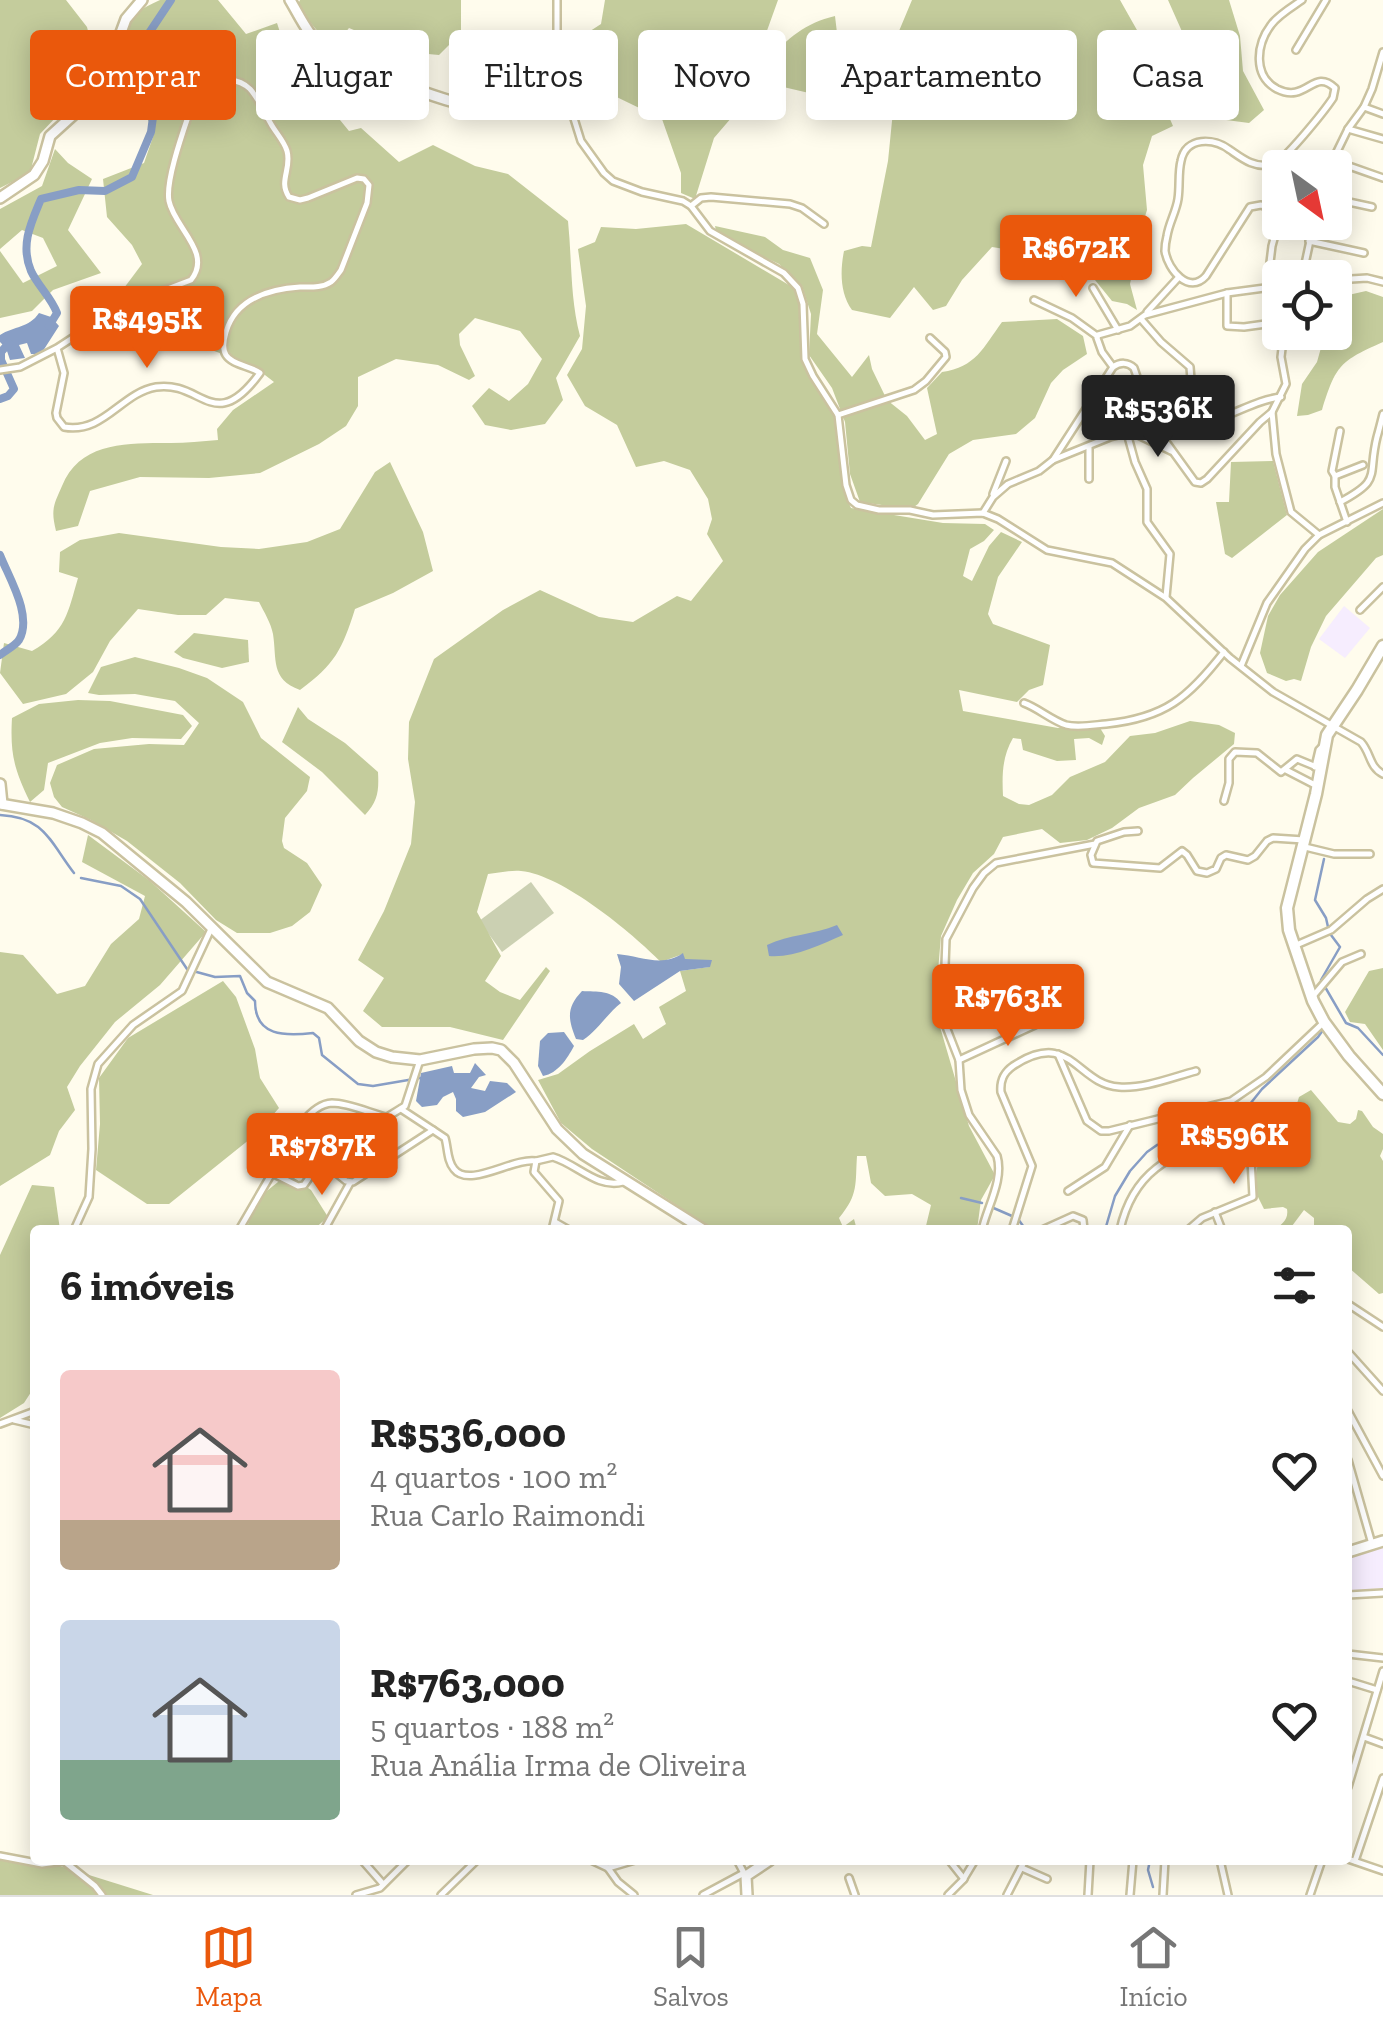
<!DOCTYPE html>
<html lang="pt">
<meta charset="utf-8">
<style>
:root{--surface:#fff;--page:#f2f2f2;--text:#222;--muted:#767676;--line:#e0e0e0;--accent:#ea580c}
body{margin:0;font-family:"Zilla Slab",serif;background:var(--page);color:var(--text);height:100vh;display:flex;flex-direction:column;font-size:38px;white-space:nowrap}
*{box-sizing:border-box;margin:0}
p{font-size:32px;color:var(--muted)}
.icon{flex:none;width:55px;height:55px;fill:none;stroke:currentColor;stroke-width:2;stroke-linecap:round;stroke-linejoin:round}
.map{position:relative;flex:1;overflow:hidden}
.side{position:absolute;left:30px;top:1225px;width:1322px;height:640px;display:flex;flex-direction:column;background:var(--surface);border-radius:10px;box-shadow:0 5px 25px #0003}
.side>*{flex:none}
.banner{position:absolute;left:30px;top:30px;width:1325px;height:90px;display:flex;gap:20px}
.needle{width:65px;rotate:147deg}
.controls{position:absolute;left:1262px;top:150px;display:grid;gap:20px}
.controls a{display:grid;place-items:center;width:90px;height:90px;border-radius:10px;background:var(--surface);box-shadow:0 5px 25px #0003;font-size:50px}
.price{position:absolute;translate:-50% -85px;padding:0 22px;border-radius:10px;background:var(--accent);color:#fff;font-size:32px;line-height:65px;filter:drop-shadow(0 2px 5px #0008)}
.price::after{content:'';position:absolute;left:50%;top:60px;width:30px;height:22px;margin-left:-15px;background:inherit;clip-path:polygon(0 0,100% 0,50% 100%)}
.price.current{background:#222;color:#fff}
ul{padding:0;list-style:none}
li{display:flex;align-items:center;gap:30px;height:250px;padding:0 30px}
li span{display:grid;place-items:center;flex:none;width:280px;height:200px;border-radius:10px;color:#555}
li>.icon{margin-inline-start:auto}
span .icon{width:120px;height:120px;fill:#fffc;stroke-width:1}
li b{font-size:42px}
h2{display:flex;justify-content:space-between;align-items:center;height:120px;padding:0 30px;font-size:42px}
.chip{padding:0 35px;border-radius:10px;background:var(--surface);box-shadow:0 5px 25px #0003;font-size:35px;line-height:90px}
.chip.current{background:var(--accent);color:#fff}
.dock{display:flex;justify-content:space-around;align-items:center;height:140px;border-top:2px solid var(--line);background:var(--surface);font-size:28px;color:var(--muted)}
.dock a{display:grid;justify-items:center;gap:5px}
.dock .current{color:var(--accent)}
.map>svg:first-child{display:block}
</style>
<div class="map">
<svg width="1383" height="1895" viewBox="0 0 1383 1895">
<rect width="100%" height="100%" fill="#fffced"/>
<!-- education -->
<g fill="#f6edfe">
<polygon points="1344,606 1370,628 1345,658 1319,639"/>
<polygon points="1383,1545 1383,1588 1348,1591 1348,1556"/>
</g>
<!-- green -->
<polygon fill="#cbd0b2" points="531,882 554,913 502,952 479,921"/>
<!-- forest -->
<g fill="#c4cc9c">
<polygon points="0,0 66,0 87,27 97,66 73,99 40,134 30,173 0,188"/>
<path d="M160,0h58l28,34 31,-11 10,31 -6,23 18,23 32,9 18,22 12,-3 38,34 34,-17 42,21 33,8 60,47c4,39 2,77 12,115l-24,42 7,22 -18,24 -34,6 -26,-5 -13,-19 17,-18 20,13 19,-17 14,-25 -22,-28 -45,-13 -16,16 1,11 15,31 -6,4 -31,-15 -42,-6 -38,18v29l-12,20 -27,18 -59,29 -51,5 -69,-1 -50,14 -12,35 -22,5c-5,-21 -3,-25 6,-45 18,-45 67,-43 109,-43 15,0 31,-2 47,-3l-1,-11 16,-19 41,-28 -22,-17 -89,-33 -17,15 -16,-24 -9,-31 21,-28 -10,-19 -25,-28 -4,-38 41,-16 11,-32 -40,-62c7,-40 6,-52 45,-69z"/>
<polygon points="300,0 461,0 461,33 439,55 407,52 349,28 332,49 297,6"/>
<path d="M605,0h173l-14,39 4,21c20,-22 37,-37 67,-44l7,59h-23l-10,18 -47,-11 -48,56 -19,61 -14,-6v-20l-19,-54 -66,-32 -15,-50 20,-13z"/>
<path d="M912,0h208l26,46 10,41 17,39 -21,10 -9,29 4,45 -5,16 -12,58 7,26 -10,-6 -15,-3 -17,-21 5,-14 -16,-18 -10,6 -11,17h-19l-17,-11 -10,-9 -25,-4 -30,33 -16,26 -13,4 -19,-23 -24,31 -38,-8c-12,-17 -12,-39 -8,-59l18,-5 9,1 17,-86 5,-50 -18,-28v-11l9,-21 10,-8z"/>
<polygon points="1168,0 1229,0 1240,36 1243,71 1264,110 1249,123 1211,118 1180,91 1200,72"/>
<polygon points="55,149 68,163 92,179 68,230 101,273 53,290 32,311 0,318 0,251 23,283 57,266 43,238 22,230 0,249 0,209 42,186"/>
<path d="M686,224l108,64 5,12 4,65 28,41 7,19 9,74 4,9 92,15 42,1 9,6 -10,11 -14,8 -7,27 9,5 17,-35 12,-14 21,10 -24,35 -10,37 5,10 57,21 -7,40 -14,5 -12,12 -58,-12 4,21 95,17 22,-2 20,2 5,8 -3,9 -13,-7 -15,1 2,21 -19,1 -34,-11 -2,-11 -8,-1c-11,19 -11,37 -10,58l16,8 10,1 23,-10 18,-18 35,-15 25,-26 25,-3 35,-12 29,4 16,8 -1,11 -41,34 -18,17 -36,13 -27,20 -25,12 -27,3 -18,-14 -39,8 -9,17 -21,19 -16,27 -16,36 -3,35v49l31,106 26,49 -14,25 -4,30h-52l6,-25 -19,-11 -27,2 -14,-13 -5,-27h-9c-2,28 2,38 -18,62l4,9 11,-8 3,11h-143l-122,-81 -31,-26 -23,-43 20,-6 32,-23 44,-27 9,15 23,-15 -7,-17 27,-16 -6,-20 29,-4 -25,-8 -1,-5 -22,8c-29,-29 -98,-87 -140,-91 -11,-1 -22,2 -33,3l-11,38 24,44 -16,25 15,11 20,8 26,-33 4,4 -47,69 -53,-13h-68l-19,-16 21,-33 -26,-18 26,-49 27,-67 4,-42 -7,-43 1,-37 25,-63 69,-49 37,-20 59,27 34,5 44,-26 14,5 32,-40 -16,-27 5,-15 -4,-20 -18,-29 -26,-9 -28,6 -19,-42 -32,-19 -18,-31 15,-26 4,-43 -8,-57 17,-7 6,-15 35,2z"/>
<path d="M715,226l50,11 18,13 27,8 13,32 -6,44 35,43 17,-22 3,14 15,31 20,16 18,24 12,-6 -10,-46 15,-16c34,-5 41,-24 60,-50l55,-3 26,17 4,18 -24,16 -12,13 -16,35 -19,16 -43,6 -24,14 -31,50 -7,5 -51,-7 -10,-28 -5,-52 -13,-34 -23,-33 2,-41 -9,-28 -23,-22 -62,-29z"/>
<path d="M1366,291l17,6v45c-43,19 -47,23 -61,68l-14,5 -11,1 5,-32 15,-22 7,-25 -4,-4 15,-1v-34z"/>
<polygon points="1273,461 1287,515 1232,558 1225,554 1216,502 1229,502 1231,462"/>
<path d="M390,462l33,70 10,39 -40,22 -38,16c-13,41 -20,55 -55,81 -30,-11 -23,-31 -27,-56 -2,-11 -9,-22 -14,-32l-34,-4 -19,17h-28l-40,-6 -28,32 -17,31 -27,22 -43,10 -23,-31 4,-30 28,8c34,-19 36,-39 46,-73l-19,-6 1,-20 20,-12 39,-7 102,14 38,2 48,-7 33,-13 35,-57z"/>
<polygon points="1383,509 1383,555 1376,558 1326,616 1311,647 1301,681 1294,679 1286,681 1267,673 1260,653 1268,616 1280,595 1318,552"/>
<polygon points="194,633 248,640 249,662 222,668 183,658 174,652"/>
<polygon points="135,657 179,668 207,678 243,702 261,738 310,777 307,791 285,818 282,841 284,848 307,863 322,885 310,912 292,926 270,933 237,933 216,920 180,883 127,841 91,820 62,807 54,797 50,783 57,765 94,749 149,744 184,745 199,723 175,701 135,694 99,695 88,693 101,667"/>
<path d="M78,700l32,1 73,14 9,11 -11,13 -49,-1 -32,5 -52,20 -4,27 -14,12c-16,-33 -20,-48 -18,-84l27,-14z"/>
<path d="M298,707l10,12 37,24 33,29c1,19 0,29 -13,43l-43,-43 -40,-30z"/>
<polygon points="88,835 150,881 206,932 160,985 115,1022 80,1066 67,1087 75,1110 59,1131 50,1155 0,1186 0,952 23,955 57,994 85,986 111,944 139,919 145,896 82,862"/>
<polygon points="1383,968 1383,1050 1365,1024 1350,1022 1345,1012 1369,971"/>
<polygon points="223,981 236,997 255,1049 260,1078 279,1108 255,1135 169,1204 147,1204 96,1170 100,1124 99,1078 128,1038"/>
<path d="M1311,1090l27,32 12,2 6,-5 2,-9 4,1 11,16 10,7v15l-3,7 3,5v132l-4,1 -31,-27v-37h-34v-12l-10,-8 -15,20h-17c9,-4 17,-10 15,-21l-4,-2 -19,2 -11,-22 6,-28 -13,-16 -4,-11 7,-5 8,-1 13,15 4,2 15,-13 10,-33z"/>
<polygon points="288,1174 311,1190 328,1217 313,1230 250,1230 247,1227 258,1198"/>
<polygon points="32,1185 54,1187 60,1230 35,1230 35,1263 32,1268 35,1278 35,1386 24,1403 0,1418 0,1255"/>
<polygon points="0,1852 57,1865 153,1895 0,1895"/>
</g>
<!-- water -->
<g fill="#889ec5">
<path d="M39,313l12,4 8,9 -18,28h-10l-4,-11 -8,2 6,13 -15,2 -4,-12 -6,-6v-7c14,-9 29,-7 39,-22z"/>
<path d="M837,925l6,10c-23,10 -49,23 -74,21l-2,-11c22,-11 47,-10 70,-20z"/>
<path d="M683,953l2,6 27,1 -2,7 -30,4 -46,30 -15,-17 2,-17 -4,-13c24,2 45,14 66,-1z"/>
<path d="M582,991c15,1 30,-1 39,12 -15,12 -23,27 -38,37l-7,-1c-8,-20 -10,-31 6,-48z"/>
<path d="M564,1032l10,14c-7,13 -16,27 -31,30l-5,-10 2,-25 8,-8z"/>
<polygon points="475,1063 486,1075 479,1077 471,1088 485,1091 490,1081 507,1083 516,1092 485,1112 463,1117 456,1111 456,1099 453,1092 443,1097 437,1105 422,1107 416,1101 421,1073 452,1066 454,1073 470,1073"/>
</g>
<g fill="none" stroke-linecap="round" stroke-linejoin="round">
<!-- stream -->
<g stroke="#889ec5" stroke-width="2.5">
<path d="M0,815c45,2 50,27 74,58"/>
<polyline points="1324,859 1315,900 1326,918 1328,927"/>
<polyline points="81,878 121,886 140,899 187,969"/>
<polyline points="1331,935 1340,947 1321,980 1346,1023 1358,1028 1383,1055"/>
<path d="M193,971l22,6 25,-1 7,17 8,8c0,36 30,35 58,32l6,5 3,17 36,29 15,2 47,-8"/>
<polyline points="961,1198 982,1203"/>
<polyline points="989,1206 1012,1216"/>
<polyline points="1018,1219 1026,1230"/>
<polyline points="1105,1230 1115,1196 1130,1171 1147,1152 1157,1145 1177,1140 1200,1127 1242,1114 1262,1089 1318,1037 1323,1030"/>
<polyline points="1150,1860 1148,1870 1153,1887"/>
</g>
<!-- river -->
<g stroke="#889ec5" stroke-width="8">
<path d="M49,326l8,-13c-6,-16 -19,-27 -26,-42 -11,-26 0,-48 10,-72l38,-9 26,1 27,-14 19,-45 2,-15 -19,-57 3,-9 34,-51"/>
<polyline points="0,399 8,396 14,389 1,360 1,352 9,343"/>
<path d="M0,555c9,23 33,61 19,85 -4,6 -13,10 -19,15"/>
</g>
<defs>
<g id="street">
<path d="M557,0v64l24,77 23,32 9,8 29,11 41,9 8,5 19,25 74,42 14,15 5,16 2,55 8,17 25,39 8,70 5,15 6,5 22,5h31l23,5 50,-2 15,6 49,31 65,13 54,35 64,60 43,34 88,50c10,11 8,25 22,32"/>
<polyline points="1296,50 1326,0"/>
<polyline points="1364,107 1383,114"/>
<polyline points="1348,129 1383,139"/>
<polyline points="1332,160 1383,178"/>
<polyline points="1329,168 1348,129 1364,107 1372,89 1383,52"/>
<polyline points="1335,199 1372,207"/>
<polyline points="691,206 701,198 711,197 790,204 802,208 824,224"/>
<path d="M1280,212l-19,-7 -11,2 -44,69c-17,19 -38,-6 -41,-25 0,-4 1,-11 2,-15 2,-13 9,-24 11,-37 2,-13 0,-26 3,-38 5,-25 33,-23 49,-11 13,9 24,18 42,15 11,-2 53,-55 61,-67l2,-10c-22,-21 -28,16 -58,1 -24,-13 -21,-44 -6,-64 7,-10 21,-18 31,-25"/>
<polyline points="1309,241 1364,253"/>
<polyline points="1302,278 1314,222"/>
<polyline points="1335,280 1367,278 1383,282"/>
<polyline points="1267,287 1272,246 1280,217"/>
<polyline points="1093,288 1118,330"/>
<polyline points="1227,293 1227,326 1244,327 1280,322"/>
<polyline points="1034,300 1072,318 1097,336"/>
<polyline points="1147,312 1179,277"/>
<path d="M1141,319l20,23 29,25 4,51 3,5c29,-2 55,-23 84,-26"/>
<polyline points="1284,332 1281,357 1286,384 1272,412 1276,454 1291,512 1319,535"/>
<polyline points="1113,367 1102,352 1097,338 1098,335 1130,326 1145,315 1227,293 1280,286"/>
<path d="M0,370l20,-3 37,-19 63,-41 71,-27c22,-27 -17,-53 -22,-79 -4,-20 15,-72 22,-93 12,-19 38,-39 59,-19 9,10 14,23 21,35 5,9 13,17 16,27 5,18 -9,30 2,46l11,3 8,-2 49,-20 7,1 5,6 -2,18 -26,67c-3,4 -6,9 -10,12 -9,6 -20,5 -31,5 -31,2 -64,11 -74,45 -2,7 -4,17 0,23 6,10 25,11 34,18 -46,63 -58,7 -104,14 -35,6 -52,47 -92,40l-7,-9 -1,-5 8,-40 -7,-25"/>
<polyline points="838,415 914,390 926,381 946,357 945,352 930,338"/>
<polyline points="1340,431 1332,471 1335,476 1363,465"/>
<polyline points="1127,433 1138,435 1171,451"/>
<polyline points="1089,447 1089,479"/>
<path d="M1053,460l60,-93c7,-5 15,-5 21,1l19,56 42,58 6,1 6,-4 53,-57 12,-10"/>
<polyline points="1335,477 1335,487 1347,522"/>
<polyline points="993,494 1006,461"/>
<path d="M1340,502c43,-23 27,-25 37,-65 2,-7 4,-15 6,-23"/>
<polyline points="983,513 993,497 1008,484 1039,471 1053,460 1110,437 1127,433 1135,462 1147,489 1147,522 1170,554 1166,597"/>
<polyline points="1360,610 1383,587"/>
<polyline points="1241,666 1267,603 1305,549 1319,535 1383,503"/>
<path d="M1024,703c14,5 27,17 42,22 12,3 28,0 40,-1 59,-6 82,-26 118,-72"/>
<polyline points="1315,767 1319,750 1323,746"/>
<polyline points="1286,770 1317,786"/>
<polyline points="1224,801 1229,783 1229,759 1235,752 1257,753 1281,772 1297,759 1314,766"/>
<polyline points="1138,831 1124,832 1097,841 1091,855 1093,863 1160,868 1182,851 1187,855 1197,871 1207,873 1216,869 1221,858 1226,855 1248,860 1255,856 1267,841 1273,838 1304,840"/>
<polyline points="1305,847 1334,854 1370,854"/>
<polyline points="1294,946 1331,930 1367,899 1383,889"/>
<polyline points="1314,995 1342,962 1361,954"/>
<polyline points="1058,1054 1087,1121 1101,1131 1109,1131 1231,1101 1266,1077 1322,1024"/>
<path d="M420,1060l-15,46 -81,50v7l22,18 7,1 80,-52 12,8c3,10 2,23 9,31 15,20 60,-12 82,-8"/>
<polyline points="959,1060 1035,1025"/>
<polyline points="401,1109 433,1130"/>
<path d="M272,1173c12,-21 33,-69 60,-70 17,0 38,10 54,14"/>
<polyline points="1068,1191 1105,1167 1130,1125"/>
<polyline points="1215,1212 1222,1230"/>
<polyline points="555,1222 569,1230"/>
<polyline points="74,1230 89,1197 92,1149 91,1089 98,1064 133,1025 182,991 211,929"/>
<polyline points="239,1230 272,1173 298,1186 304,1185 323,1158"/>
<polyline points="324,1230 350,1183"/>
<path d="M552,1230l7,-29 -25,-29 2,-11 17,-4c24,7 44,32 70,25"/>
<path d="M982,1230c5,-23 22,-50 15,-74l-28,-41 -8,-25 -2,-30 -16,-41 3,-80 27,-51 11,-15 12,-10 99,-19"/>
<path d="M1012,1230l20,-64 -31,-74c-1,-11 2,-19 12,-26 58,-38 63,18 106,21 25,2 54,-10 77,-16"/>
<polyline points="1042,1230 1073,1216 1083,1220 1084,1230"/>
<path d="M1120,1230c15,-68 61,-77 118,-100"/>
<polyline points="1188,1230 1202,1218 1253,1197 1251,1159"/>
<polyline points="1348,1304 1383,1327"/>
<polyline points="1348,1352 1383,1391"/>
<polyline points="1348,1411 1383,1476"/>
<polyline points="14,1420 35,1425"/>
<polyline points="0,1424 35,1411"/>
<polyline points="1348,1460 1372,1544"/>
<polyline points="1348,1595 1383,1593"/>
<polyline points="1348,1654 1383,1658"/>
<polyline points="1348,1681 1377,1690"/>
<polyline points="1364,1737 1383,1744"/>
<polyline points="1348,1787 1383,1671"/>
<polyline points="0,1856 42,1864 73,1860"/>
<polyline points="1348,1859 1383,1871"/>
<polyline points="362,1860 383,1884"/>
<polyline points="591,1860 608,1868 618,1882 634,1895"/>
<polyline points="737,1860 745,1875"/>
<polyline points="949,1860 964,1879"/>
<polyline points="1220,1860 1228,1895"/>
<polyline points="1355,1861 1383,1778"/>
<polyline points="65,1862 95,1886 102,1895"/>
<polyline points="608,1868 635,1860"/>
<polyline points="1022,1868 1047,1879"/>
<polyline points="849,1878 855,1895"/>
<polyline points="356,1895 380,1888 408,1860"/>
<polyline points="441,1895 477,1860"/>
<polyline points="703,1895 744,1873"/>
<polyline points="948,1895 963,1880 975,1860"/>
<polyline points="1007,1895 1025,1860"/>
<polyline points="1088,1895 1090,1860"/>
<polyline points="1130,1895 1133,1860"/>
<polyline points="1163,1895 1165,1860"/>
<polyline points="1310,1895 1322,1860"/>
</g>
<g id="secondary">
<path d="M290,0c9,15 17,33 30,46 16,14 133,61 153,59 25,-3 61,-28 84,-41"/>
<polyline points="0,198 34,175 43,161 50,136 93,97 105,76 126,19 142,0"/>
<polyline points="0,784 2,804"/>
<polyline points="0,804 53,813 82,823 102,833 186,902 267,982 328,1008 359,1041 376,1052 392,1057 420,1060 474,1049 492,1048 501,1050 514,1063 557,1129 583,1154 704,1230"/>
<polyline points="1348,1552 1383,1541"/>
<polyline points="747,1895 746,1876 770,1860"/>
</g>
<polyline id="primary" points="1383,646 1357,690 1327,735 1316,794 1287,908 1289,930 1313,1001 1324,1022 1349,1056 1383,1094"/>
</defs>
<!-- street casing -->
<use href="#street" stroke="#cac29f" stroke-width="10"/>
<!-- secondary casing -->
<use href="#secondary" stroke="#cac29f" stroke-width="14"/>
<!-- primary casing -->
<use href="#primary" stroke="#cac29f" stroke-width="15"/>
<!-- street -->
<use href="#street" stroke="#fff" stroke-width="5"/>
<!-- secondary -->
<use href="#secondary" stroke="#fff" stroke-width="9"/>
<!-- primary -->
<use href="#primary" stroke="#fff" stroke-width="10"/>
</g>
</svg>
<div class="controls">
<a><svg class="needle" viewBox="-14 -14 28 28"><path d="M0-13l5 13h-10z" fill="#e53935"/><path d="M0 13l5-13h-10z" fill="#767676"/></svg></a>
<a><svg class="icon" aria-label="locate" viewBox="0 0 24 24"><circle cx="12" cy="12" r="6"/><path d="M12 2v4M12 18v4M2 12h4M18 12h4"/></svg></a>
</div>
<b class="price" style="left:1076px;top:300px">R$672K</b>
<b class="price" style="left:147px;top:371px">R$495K</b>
<b class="price current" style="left:1158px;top:460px">R$536K</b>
<b class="price" style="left:1008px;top:1049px">R$763K</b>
<b class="price" style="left:1234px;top:1187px">R$596K</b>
<b class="price" style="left:322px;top:1198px">R$787K</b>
<div class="banner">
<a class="chip current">Comprar</a>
<a class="chip">Alugar</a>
<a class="chip">Filtros</a>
<a class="chip">Novo</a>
<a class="chip">Apartamento</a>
<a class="chip">Casa</a>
</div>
<section class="side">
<h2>6 imóveis<svg class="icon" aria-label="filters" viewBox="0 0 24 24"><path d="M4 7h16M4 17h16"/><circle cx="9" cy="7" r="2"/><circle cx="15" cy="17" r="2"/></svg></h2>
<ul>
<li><span style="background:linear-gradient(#f6c9c9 75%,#b9a48a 0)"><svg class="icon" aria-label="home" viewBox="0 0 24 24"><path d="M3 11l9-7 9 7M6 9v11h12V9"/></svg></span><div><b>R$536,000</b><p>4 quartos · 100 m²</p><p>Rua Carlo Raimondi</p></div><svg class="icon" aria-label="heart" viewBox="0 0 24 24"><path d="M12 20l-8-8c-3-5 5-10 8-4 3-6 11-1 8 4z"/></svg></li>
<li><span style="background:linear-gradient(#c9d6e8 70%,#7fa58c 0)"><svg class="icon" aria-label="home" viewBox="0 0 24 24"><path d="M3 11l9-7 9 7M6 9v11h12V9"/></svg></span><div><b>R$763,000</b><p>5 quartos · 188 m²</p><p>Rua Anália Irma de Oliveira</p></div><svg class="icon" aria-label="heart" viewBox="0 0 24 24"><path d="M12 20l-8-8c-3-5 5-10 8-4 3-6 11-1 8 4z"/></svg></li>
</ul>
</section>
</div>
<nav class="dock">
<a class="current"><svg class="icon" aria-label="map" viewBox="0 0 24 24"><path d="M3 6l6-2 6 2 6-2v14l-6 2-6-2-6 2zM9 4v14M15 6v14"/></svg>Mapa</a>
<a><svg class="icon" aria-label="saved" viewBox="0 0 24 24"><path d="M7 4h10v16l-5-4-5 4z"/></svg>Salvos</a>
<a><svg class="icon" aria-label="home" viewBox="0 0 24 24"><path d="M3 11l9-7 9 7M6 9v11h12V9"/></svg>Início</a>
</nav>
